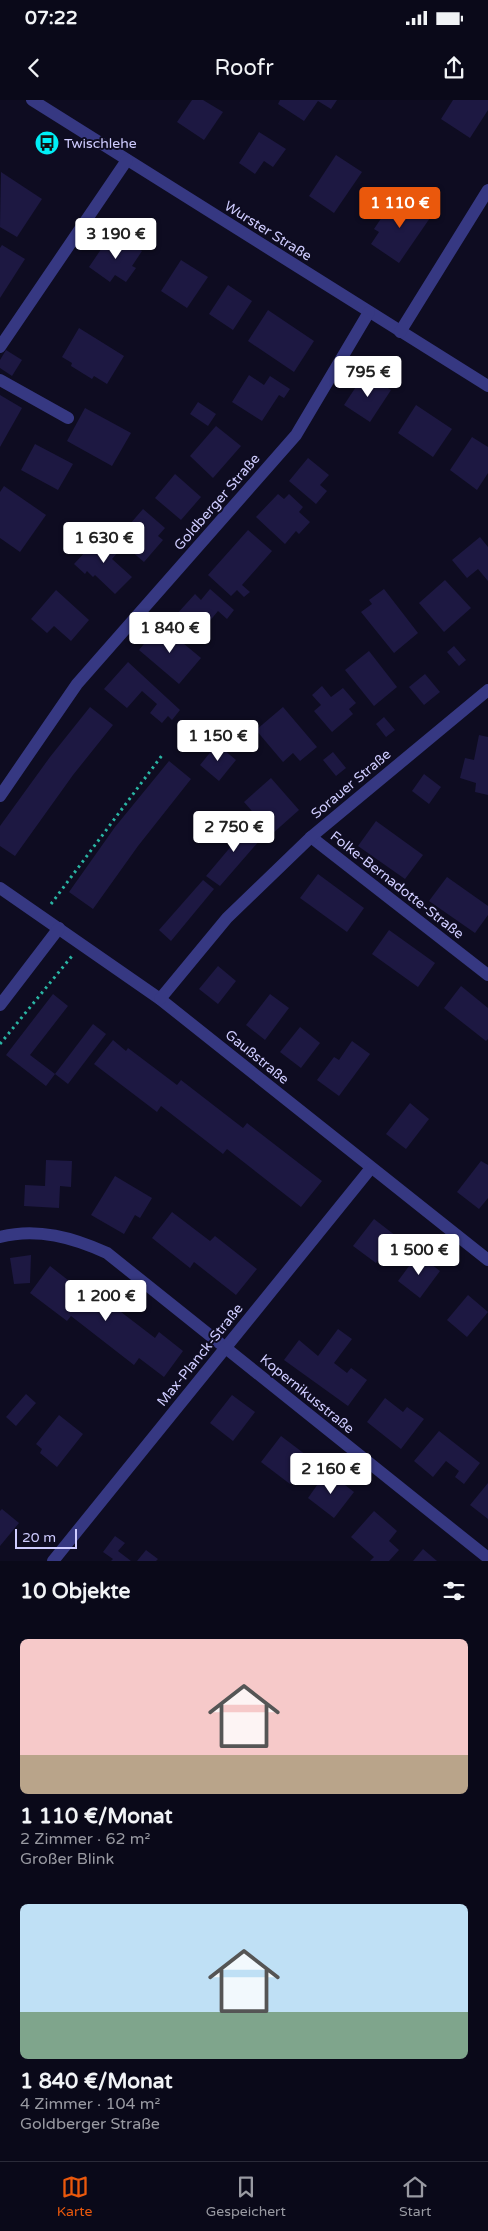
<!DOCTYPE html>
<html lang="de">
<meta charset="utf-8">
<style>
:root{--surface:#0a0919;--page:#181726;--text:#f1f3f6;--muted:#999aa2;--line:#2a2a38;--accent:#ea580c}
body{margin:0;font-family:"Varela Round",sans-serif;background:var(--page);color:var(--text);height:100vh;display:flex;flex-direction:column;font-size:19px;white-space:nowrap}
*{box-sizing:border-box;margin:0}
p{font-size:16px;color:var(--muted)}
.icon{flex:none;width:28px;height:28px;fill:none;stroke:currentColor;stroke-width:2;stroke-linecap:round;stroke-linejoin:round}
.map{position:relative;height:1461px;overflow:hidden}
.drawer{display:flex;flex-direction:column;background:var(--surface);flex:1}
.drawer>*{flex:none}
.scale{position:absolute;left:15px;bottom:12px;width:62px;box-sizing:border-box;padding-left:5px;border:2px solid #cfccff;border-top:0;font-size:14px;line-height:18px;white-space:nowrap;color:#cfccff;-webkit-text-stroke:4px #0e0c21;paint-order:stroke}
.price{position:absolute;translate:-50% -42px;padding:0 11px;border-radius:5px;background:#fff;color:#222;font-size:16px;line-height:32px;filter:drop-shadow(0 1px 2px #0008)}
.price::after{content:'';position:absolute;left:50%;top:30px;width:15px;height:11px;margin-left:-8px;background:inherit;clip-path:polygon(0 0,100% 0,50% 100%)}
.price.current{background:var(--accent);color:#fff}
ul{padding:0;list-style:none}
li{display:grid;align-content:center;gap:10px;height:265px;padding:0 20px}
li span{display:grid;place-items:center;height:155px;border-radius:8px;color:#555}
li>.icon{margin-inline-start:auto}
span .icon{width:90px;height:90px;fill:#fffc;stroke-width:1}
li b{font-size:21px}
h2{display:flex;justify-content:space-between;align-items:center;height:60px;padding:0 20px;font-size:21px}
.status{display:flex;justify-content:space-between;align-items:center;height:35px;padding:0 25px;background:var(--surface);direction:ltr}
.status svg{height:14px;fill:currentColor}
header{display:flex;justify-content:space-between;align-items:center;height:65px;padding:0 20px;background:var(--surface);font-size:22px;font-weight:600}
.dock{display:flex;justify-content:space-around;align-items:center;height:70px;border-top:1px solid var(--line);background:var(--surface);font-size:14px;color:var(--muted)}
.dock a{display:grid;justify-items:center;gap:2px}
.dock .current{color:var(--accent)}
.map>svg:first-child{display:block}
</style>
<div class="status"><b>07:22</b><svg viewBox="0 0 49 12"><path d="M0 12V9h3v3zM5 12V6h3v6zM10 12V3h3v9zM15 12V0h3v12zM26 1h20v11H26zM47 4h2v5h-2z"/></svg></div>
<header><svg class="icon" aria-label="back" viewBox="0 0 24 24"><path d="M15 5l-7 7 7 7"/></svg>Roofr<svg class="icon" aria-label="share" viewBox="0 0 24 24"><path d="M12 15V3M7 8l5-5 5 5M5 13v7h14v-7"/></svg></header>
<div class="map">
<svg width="488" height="1461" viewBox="0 0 488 1461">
<rect width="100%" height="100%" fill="#0e0c21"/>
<!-- building -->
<g fill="#1d1842">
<polygon points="192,0 203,0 223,12 204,40 177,22"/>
<polygon points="280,0 337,0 331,9 318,1 304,21 278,4"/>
<polygon points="453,0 488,0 488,10 470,38 441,19"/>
<polygon points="259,32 286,49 273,67 264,61 255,74 239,63"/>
<polygon points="336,55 362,72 334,113 309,96"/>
<polygon points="1,72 42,99 17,137 0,127"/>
<polygon points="407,98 432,115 399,163 371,144 379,132 374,129 390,105 399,111"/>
<polygon points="122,136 142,151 132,166 136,168 126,182 115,175 110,182 89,167 108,139 116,145"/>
<polygon points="2,145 25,159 0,198 0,148"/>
<polygon points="181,160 208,177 187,208 161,191"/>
<polygon points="228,185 252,201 233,230 209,214"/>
<polygon points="268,210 314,241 294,272 248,241"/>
<polygon points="79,228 124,256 107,284 94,276 92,279 71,266 72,263 62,257"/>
<polygon points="6,250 22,260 12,276 0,268 0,260"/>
<polygon points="365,273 391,290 370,322 344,305"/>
<polygon points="249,275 264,285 270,276 290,289 284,298 279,295 262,321 232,302"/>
<polygon points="0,295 22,308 0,347"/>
<polygon points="198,302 216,314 208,326 190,314"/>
<polygon points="416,305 452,329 433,357 398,333"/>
<polygon points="85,308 131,333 112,366 67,341"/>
<polygon points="216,326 241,346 213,378 190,356"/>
<polygon points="472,337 488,347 488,373 477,390 450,370"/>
<polygon points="35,344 73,364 58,390 21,370"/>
<polygon points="308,358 329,375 320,385 327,391 316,404 289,381"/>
<polygon points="175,374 201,397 181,420 155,398"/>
<polygon points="4,386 46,415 20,452 0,438 0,392"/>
<polygon points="278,394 284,399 289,394 303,407 299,412 310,422 299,434 296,431 285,444 256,417"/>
<polygon points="143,409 165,428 158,436 163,440 144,462 117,439"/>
<polygon points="248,430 272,451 242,485 250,492 244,497 237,490 231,496 208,475"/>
<polygon points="102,434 120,450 112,459 132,477 115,494 95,475 93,477 87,471 85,474 74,464"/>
<polygon points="480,437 488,447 488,481 478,469 467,478 452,460"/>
<polygon points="445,480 471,508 444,532 419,503"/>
<polygon points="210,489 234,510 227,519 218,511 198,535 176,515 195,494 201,500"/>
<polygon points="384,489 418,533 394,553 361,512 372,504 369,500"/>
<polygon points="56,490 89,520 71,541 54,526 47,533 31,519"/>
<polygon points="160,524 201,558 179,584 139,550"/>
<polygon points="454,546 466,560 459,566 447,552"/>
<polygon points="369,551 397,587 374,606 345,570"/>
<polygon points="128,562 180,610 172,620 168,616 162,623 150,613 157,604 142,591 127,608 104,589"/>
<polygon points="425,574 440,592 424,605 409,587"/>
<polygon points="322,586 331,597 343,588 356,603 349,609 353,614 332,632 314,611 321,605 312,595"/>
<polygon points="90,607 113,625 73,675 15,756 0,746 0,726 50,657"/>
<polygon points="283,607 317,647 300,661 293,653 283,662 256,630"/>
<polygon points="384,617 395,630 386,637 376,624"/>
<polygon points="479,635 488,637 488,695 475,692 476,683 460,678 465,658 474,660"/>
<polygon points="217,644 236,660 219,681 200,665"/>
<polygon points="333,652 346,668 336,676 323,660"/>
<polygon points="169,661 191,679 138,746 93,809 69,792 115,727"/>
<polygon points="424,674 441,687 429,704 412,691"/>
<polygon points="271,678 299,710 272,734 244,702"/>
<polygon points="239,721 260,740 220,786 206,776 233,744 225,738"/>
<polygon points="376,721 423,755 405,779 358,746"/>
<polygon points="318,774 364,808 347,832 300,798"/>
<polygon points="447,777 488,806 488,815 475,833 429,801"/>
<polygon points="203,780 214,789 171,841 159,830"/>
<polygon points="389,830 435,863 418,887 372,854"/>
<polygon points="218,866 236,881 218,904 199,889"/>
<polygon points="461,886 488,908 488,939 486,941 444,908"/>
<polygon points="53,894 68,906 30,955 55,974 46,986 6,955"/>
<polygon points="270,894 289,908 265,940 246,925"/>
<polygon points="93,924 106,934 68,984 55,974"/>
<polygon points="300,927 320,943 301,968 280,952"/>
<polygon points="113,940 126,951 128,948 177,985 181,980 243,1028 247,1023 322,1081 301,1107 227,1049 223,1054 161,1006 157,1012 94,964"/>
<polygon points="352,941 370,954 339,996 317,980 334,957 339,960"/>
<polygon points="410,1003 429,1019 406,1049 386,1034"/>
<polygon points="46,1060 72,1061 71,1087 60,1086 59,1108 24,1106 25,1085 45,1086"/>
<polygon points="481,1061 488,1065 488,1098 479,1109 457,1092"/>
<polygon points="115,1076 152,1098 140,1118 135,1115 124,1134 91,1115"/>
<polygon points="172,1112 210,1141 215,1136 257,1169 236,1195 194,1162 190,1168 152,1138"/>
<polygon points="374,1119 396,1136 376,1163 353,1146"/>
<polygon points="418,1154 440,1171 420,1198 398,1181"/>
<polygon points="31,1155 30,1183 14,1184 10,1158"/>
<polygon points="50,1166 87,1195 91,1189 155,1238 159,1232 183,1251 164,1277 139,1258 134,1265 71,1216 67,1221 30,1193"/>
<polygon points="468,1195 488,1212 467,1237 447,1220"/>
<polygon points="338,1229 352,1239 334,1263 347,1273 351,1268 367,1280 348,1306 284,1260 299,1240 318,1256"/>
<polygon points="26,1294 36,1303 16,1326 6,1317"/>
<polygon points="232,1295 255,1312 233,1341 210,1323"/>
<polygon points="385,1298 403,1312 407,1307 424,1319 401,1349 367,1322"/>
<polygon points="59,1315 83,1334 57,1367 40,1353 42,1349 36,1344"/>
<polygon points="439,1331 480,1363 464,1384 455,1377 459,1371 446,1361 433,1377 414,1361"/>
<polygon points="281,1336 310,1358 290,1384 261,1362"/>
<polygon points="327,1371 354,1392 334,1418 308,1398"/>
<polygon points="488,1383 488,1419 470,1405"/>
<polygon points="2,1409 19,1423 0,1446 0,1411"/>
<polygon points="374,1411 397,1431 389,1441 399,1450 389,1461 370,1461 374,1457 351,1437"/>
<polygon points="115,1436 125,1443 118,1451 131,1461 111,1461 113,1459 103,1452"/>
<polygon points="423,1449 437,1461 413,1461"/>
<polygon points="146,1450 158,1459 156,1461 137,1461"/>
</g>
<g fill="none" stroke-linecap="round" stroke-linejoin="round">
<!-- path -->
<g stroke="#2ab5a4" stroke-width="3" stroke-dasharray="2.5 4" stroke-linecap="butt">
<polyline points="51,804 163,654"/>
<polyline points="0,944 72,856"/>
</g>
<!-- minor -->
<g stroke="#363882" stroke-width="12">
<polyline points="32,0 488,286"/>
<polyline points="400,232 488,90"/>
<polyline points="0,247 127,60"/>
<polyline points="0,280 68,318"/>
<polyline points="0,696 77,584 296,335 369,212"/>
<polyline points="311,737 488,875"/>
<polyline points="0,788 160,899 488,1160"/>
<polyline points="160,899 227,818 311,737 488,590"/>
<polyline points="0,905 59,828"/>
<path d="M0,1137c37,-10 74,1 107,16l381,305"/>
<polyline points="53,1461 371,1068"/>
</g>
</g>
<!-- icons -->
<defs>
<symbol id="bus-disc" viewBox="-11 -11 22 22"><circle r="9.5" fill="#00eff7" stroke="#0e0c21"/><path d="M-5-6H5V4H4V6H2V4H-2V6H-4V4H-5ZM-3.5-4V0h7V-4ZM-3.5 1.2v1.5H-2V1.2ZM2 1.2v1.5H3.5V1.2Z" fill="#111"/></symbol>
</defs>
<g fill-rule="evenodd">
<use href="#bus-disc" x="33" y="29" width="28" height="28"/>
</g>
<g text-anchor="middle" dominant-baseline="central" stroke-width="4" stroke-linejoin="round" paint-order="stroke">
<!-- poi labels -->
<g font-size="14" fill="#cfccff" stroke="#0e0c21" text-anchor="start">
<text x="64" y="43">Twischlehe</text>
</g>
<!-- street labels -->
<g font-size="14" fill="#cfccff" stroke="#0e0c21">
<text transform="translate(268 131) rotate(32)">Wurster Straße</text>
<text transform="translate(217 402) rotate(-49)">Goldberger Straße</text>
<text transform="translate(351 684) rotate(-40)">Sorauer Straße</text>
<text transform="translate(397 785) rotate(38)">Folke-Bernadotte-Straße</text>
<text transform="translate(257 957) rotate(39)">Gaußstraße</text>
<text transform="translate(200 1255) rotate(-51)">Max-Planck-Straße</text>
<text transform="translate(307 1294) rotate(39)">Kopernikusstraße</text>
</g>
</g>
</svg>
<div class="scale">20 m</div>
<b class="price current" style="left:400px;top:129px">1 110 €</b>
<b class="price" style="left:116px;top:160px">3 190 €</b>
<b class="price" style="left:368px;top:298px">795 €</b>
<b class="price" style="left:104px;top:464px">1 630 €</b>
<b class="price" style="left:170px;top:554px">1 840 €</b>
<b class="price" style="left:218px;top:662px">1 150 €</b>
<b class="price" style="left:234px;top:753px">2 750 €</b>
<b class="price" style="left:419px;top:1176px">1 500 €</b>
<b class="price" style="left:106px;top:1222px">1 200 €</b>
<b class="price" style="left:331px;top:1395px">2 160 €</b>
</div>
<section class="drawer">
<h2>10 Objekte<svg class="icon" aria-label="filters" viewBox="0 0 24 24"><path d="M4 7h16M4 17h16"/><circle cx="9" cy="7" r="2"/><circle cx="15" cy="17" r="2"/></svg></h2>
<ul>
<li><span style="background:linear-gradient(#f6c9c9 75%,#b9a48a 0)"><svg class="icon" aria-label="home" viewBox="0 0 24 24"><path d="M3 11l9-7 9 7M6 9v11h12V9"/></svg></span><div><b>1 110 €/Monat</b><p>2 Zimmer · 62 m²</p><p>Großer Blink</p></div></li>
<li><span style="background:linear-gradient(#bfe0f5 70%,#7fa58c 0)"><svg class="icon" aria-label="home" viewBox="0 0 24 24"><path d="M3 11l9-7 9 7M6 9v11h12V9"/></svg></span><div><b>1 840 €/Monat</b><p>4 Zimmer · 104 m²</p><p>Goldberger Straße</p></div></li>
</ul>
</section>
<nav class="dock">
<a class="current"><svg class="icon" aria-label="map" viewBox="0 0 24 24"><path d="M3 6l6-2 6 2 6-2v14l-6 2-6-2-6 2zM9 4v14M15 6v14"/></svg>Karte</a>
<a><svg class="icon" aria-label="saved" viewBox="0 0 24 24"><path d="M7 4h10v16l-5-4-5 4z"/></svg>Gespeichert</a>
<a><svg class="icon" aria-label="home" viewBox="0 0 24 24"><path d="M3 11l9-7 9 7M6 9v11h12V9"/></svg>Start</a>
</nav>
